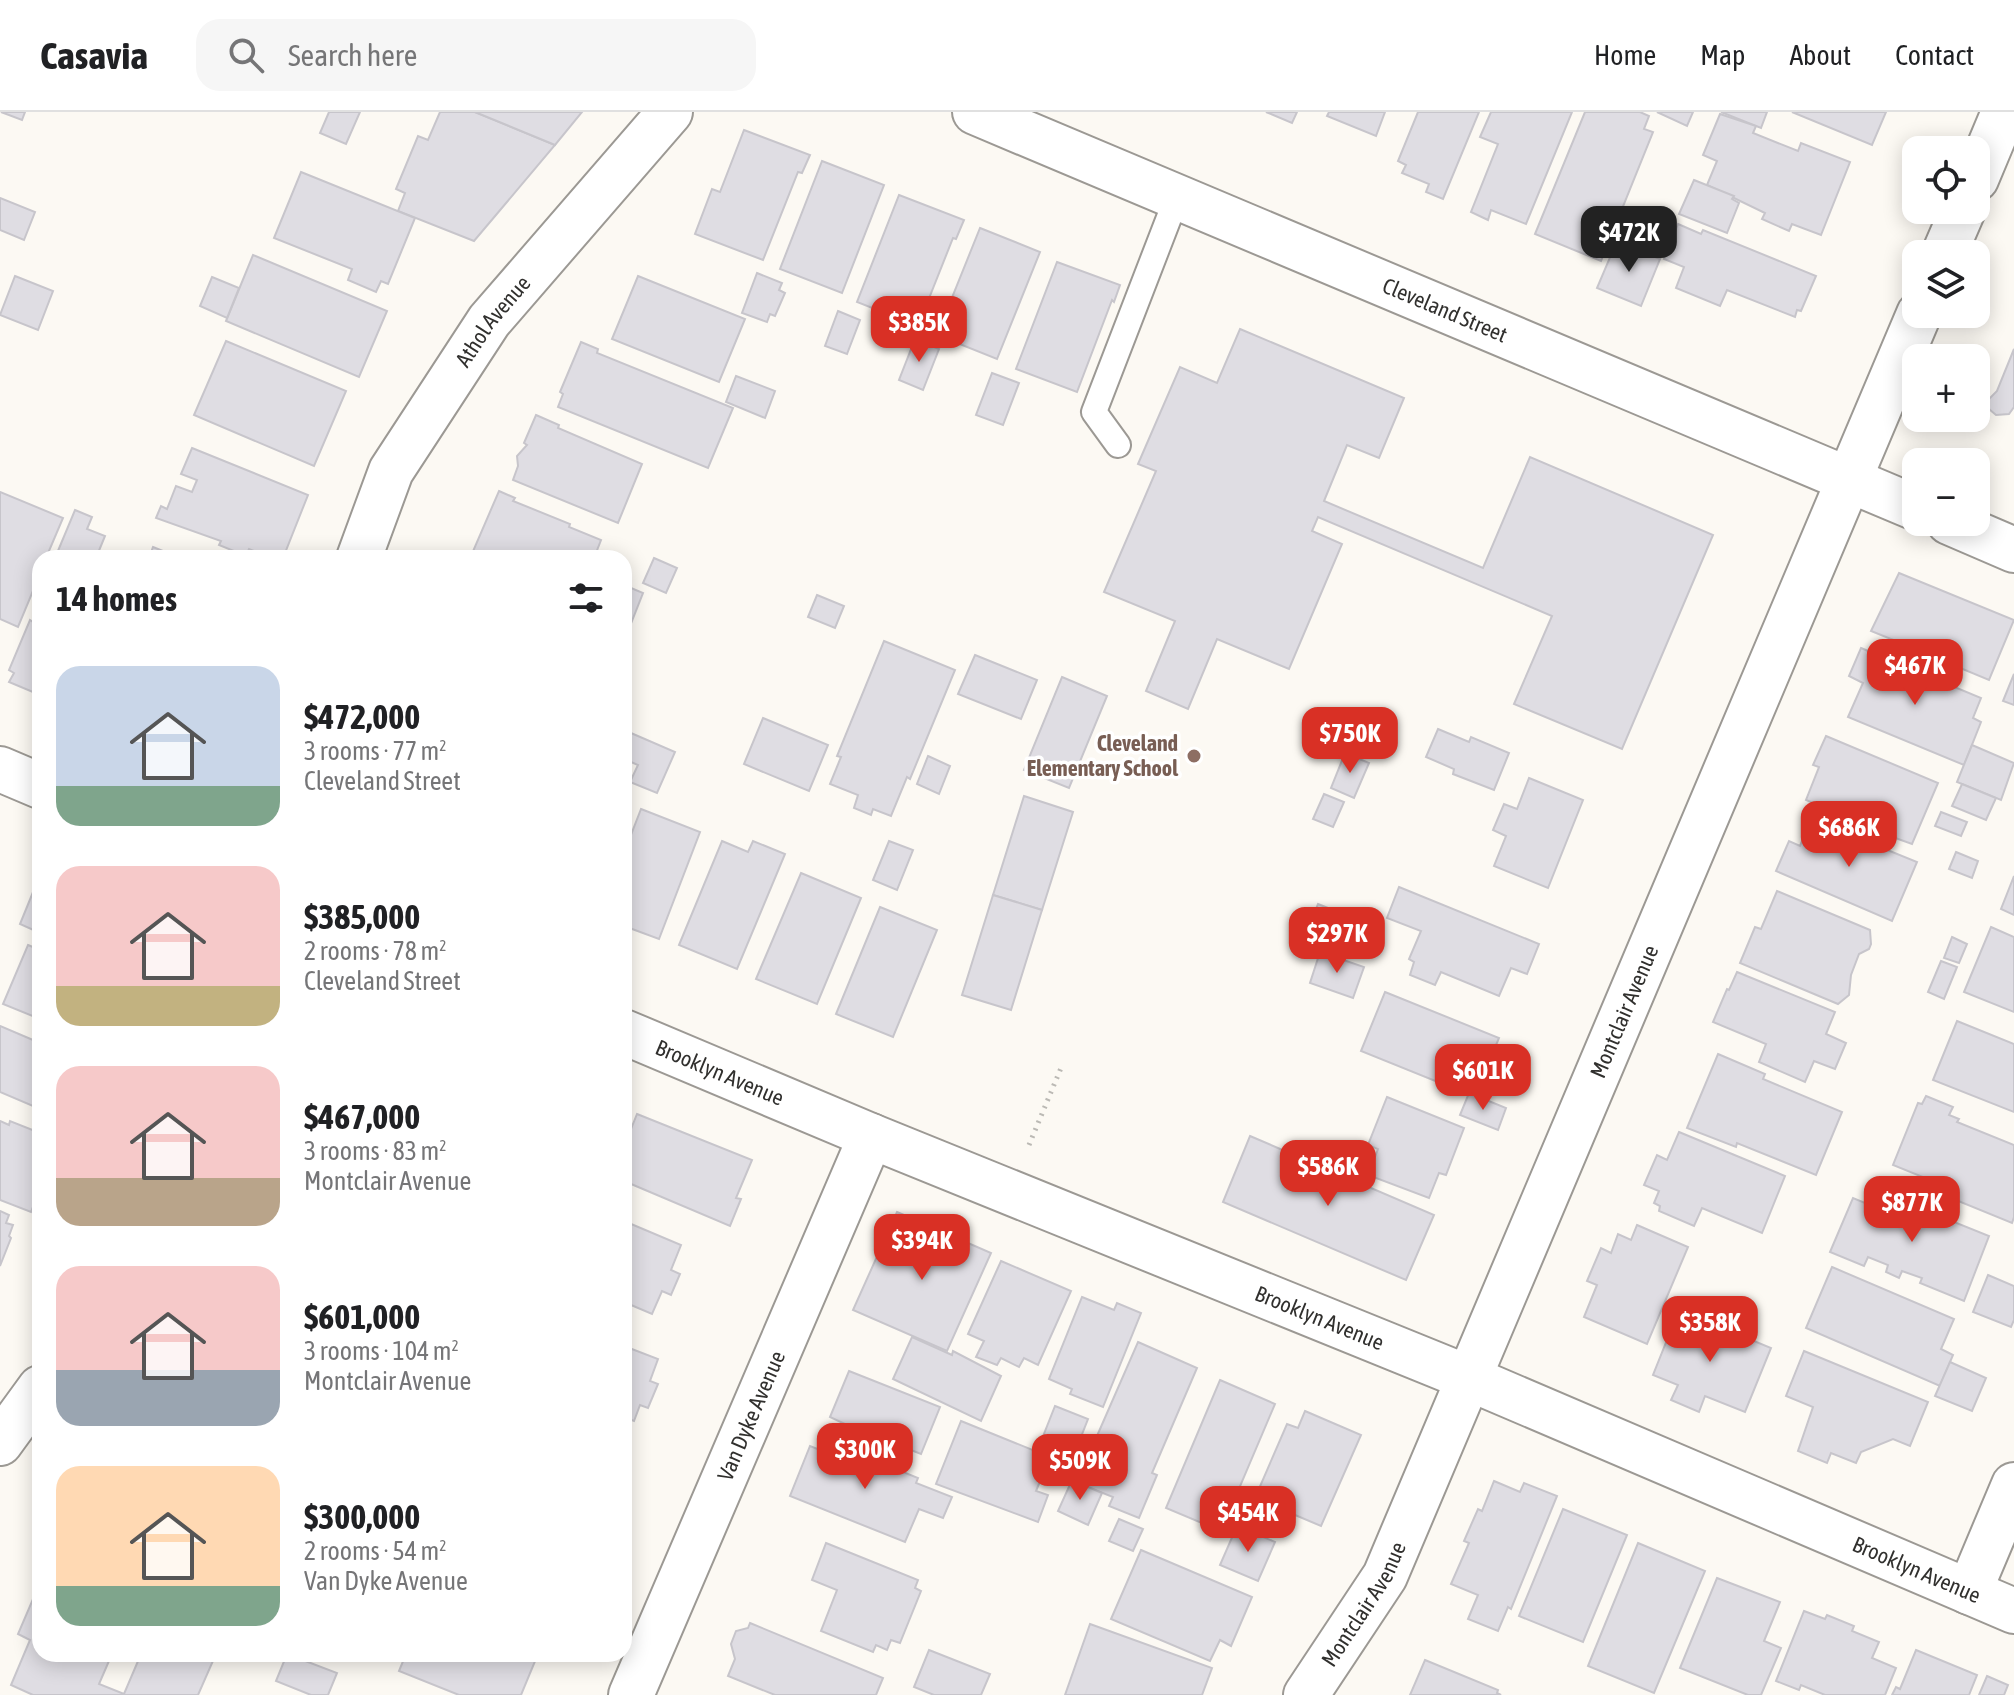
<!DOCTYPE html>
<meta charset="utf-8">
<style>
:root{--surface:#fff;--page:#f6f6f6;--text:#202124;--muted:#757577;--line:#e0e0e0;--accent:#d93025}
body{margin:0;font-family:"Asap Condensed",sans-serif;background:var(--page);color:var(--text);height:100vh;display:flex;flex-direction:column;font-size:30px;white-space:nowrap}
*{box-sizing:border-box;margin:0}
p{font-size:26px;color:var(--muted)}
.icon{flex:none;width:44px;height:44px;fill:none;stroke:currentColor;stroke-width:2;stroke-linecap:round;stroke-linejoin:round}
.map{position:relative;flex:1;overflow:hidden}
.panel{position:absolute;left:32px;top:438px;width:600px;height:1112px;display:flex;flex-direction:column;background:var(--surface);border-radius:24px;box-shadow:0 4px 20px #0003}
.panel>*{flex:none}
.controls{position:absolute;left:1902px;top:24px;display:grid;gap:16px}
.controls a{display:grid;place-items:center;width:88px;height:88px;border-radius:16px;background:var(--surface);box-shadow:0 4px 20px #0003;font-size:40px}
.price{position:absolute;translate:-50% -68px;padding:0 18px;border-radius:16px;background:var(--accent);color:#fff;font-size:26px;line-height:52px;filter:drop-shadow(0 2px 4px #0008)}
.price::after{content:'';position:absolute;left:50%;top:48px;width:24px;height:18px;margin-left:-12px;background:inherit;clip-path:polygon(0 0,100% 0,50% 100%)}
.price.selected{background:#222;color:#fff}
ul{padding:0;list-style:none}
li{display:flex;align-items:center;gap:24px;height:200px;padding:0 24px}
li span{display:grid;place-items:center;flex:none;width:224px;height:160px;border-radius:24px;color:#555}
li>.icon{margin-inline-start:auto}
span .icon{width:96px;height:96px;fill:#fffc;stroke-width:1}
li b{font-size:34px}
h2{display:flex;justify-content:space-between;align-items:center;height:96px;padding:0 24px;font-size:34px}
header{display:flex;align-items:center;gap:48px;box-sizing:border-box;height:112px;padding:0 40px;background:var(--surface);border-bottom:2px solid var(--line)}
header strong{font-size:38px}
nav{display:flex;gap:44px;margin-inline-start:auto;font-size:28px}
.search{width:560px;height:72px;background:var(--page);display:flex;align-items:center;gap:20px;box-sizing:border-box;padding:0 28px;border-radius:24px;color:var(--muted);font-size:30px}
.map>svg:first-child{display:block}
</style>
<header>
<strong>Casavia</strong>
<div class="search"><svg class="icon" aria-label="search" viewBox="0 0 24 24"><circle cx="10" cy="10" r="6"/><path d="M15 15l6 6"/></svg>Search here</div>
<nav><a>Home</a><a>Map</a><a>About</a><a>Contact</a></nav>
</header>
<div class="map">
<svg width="2014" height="1583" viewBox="0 0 2014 1583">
<rect width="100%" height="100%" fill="#fcf9f3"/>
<!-- building -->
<g fill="#dfdde3" stroke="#c7c5cb" stroke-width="2">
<polygon points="1,0 25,0 22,8"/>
<polygon points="329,0 360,0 346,32 320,21"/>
<polygon points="440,0 475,0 555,33 474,129 398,99 405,81 396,77 418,24 428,28"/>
<polygon points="475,0 582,0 555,33"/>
<polygon points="1266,0 1297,0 1292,11"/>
<polygon points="1329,0 1385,0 1376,24 1327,4"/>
<polygon points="1418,0 1479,0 1443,87 1426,80 1429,72 1402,61 1406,53 1398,49"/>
<polygon points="1491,0 1572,0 1526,112 1491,98 1488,108 1471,100 1498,32 1480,25"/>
<polygon points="1585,0 1640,0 1649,4 1644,17 1653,20 1601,149 1535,122"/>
<polygon points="1657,0 1693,0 1687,14"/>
<polygon points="1721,0 1767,0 1761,16"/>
<polygon points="1792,0 1886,0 1872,33"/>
<polygon points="1720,2 1756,14 1753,21 1798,39 1801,31 1850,50 1821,123 1792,112 1789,119 1762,107 1765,101 1707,73 1717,49 1703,43"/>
<polygon points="744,18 810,43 802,61 798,60 763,148 695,122 712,77 720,80"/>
<polygon points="822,49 884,73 842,181 780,157"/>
<polygon points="301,60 415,106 388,172 381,169 376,180 348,168 352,157 274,126"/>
<polygon points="1694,68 1734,84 1732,87 1739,91 1727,121 1679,102"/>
<polygon points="899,83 964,108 956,127 953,126 918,214 857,190"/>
<polygon points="0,86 35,100 24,128 0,118"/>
<polygon points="1678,112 1701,122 1703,118 1816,164 1801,199 1797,198 1795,205 1727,178 1720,194 1676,176 1684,155 1664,147"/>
<polygon points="980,116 1040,140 997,247 937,223"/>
<polygon points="1617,129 1660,147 1641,194 1597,176"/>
<polygon points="253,143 387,199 359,265 226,209"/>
<polygon points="1057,150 1120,173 1114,190 1112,188 1077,280 1016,257"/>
<polygon points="757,161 782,171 779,178 785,181 775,204 770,202 767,210 742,201"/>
<polygon points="15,164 53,179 38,218 0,203"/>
<polygon points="638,164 745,207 719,270 612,227"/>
<polygon points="212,165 239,176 227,206 200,194"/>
<polygon points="838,199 860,208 847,242 825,234"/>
<polygon points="1240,217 1404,286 1379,346 1347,333 1324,389 1483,456 1530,345 1713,423 1622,637 1514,592 1552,504 1318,405 1312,419 1342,432 1289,557 1217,527 1188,597 1146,579 1175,509 1104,480 1156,359 1138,352 1180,255 1217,271"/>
<polygon points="915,227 939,237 923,278 899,268"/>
<polygon points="226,229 346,279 314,354 194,303"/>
<polygon points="581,230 598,237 597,241 733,296 708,356 558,295 563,282 560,280"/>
<polygon points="2014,237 2014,295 2009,302 1996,303 1989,297 1988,288 1997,279"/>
<polygon points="992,261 1019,271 1003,313 976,303"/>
<polygon points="736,264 775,279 765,306 726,290"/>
<polygon points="536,303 559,313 558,316 642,352 618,411 513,368 518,354 517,344 527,333 524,331"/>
<polygon points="192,336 308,383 283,446 271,446 249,437 246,444 219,433 221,429 156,406 161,394 167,397 176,374 192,380 197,368 181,362"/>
<polygon points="499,379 515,386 513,389 570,412 569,415 601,428 594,446 471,444"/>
<polygon points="0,380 63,406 46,446 40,446 40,462 18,515 0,507"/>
<polygon points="75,398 92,405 87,417 105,424 96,446 55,446"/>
<polygon points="153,435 180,446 149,446"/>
<polygon points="654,446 677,456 666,481 643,471"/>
<polygon points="1899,461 2014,508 1989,568 1946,550 1943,557 1912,544 1916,537 1871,519"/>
<polygon points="624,473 643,481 626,524 624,523"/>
<polygon points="817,483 844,494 835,516 808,505"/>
<polygon points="40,494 40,583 9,570 14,561 9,558 30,508 33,510"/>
<polygon points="884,529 955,558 910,667 907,665 891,704 873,697 871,703 854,696 858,683 830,672 841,645 837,644"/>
<polygon points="1861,536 1981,586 1973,606 1981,610 1964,653 1848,605 1863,571 1849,564"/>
<polygon points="975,543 1037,568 1021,607 958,582"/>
<polygon points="2014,562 2014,593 2003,589"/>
<polygon points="1062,565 1107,584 1069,676 1024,658"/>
<polygon points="763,606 828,633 809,679 744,652"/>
<polygon points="1438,617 1469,630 1471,625 1509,641 1494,678 1453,662 1454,657 1426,645"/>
<polygon points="624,618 675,640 657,681 630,670 638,653 624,647"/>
<polygon points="1826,624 1938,671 1912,732 1829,702 1830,698 1806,688 1819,655 1813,653"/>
<polygon points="1972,633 2014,651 2001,688 1957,670"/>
<polygon points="1345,641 1369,651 1354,686 1331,676"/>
<polygon points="928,644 950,654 939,682 917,672"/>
<polygon points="1529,666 1583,688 1548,776 1494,754 1506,724 1493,718 1504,692 1517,697"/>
<polygon points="1962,672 1996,686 1986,708 1952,694"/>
<polygon points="1324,682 1344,690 1333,715 1313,707"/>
<polygon points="1024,684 1073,700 1042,798 993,783"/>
<polygon points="641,697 700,720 659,827 624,814 624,741"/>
<polygon points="1941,700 1967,710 1961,724 1935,714"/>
<polygon points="1811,707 1917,750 1892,809 1776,759 1789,729 1800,734"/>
<polygon points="722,729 748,740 753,729 785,742 737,857 679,833"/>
<polygon points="889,729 913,738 897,778 873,768"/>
<polygon points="1956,740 1978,749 1972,766 1949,757"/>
<polygon points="801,761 861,786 817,892 756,867"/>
<polygon points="40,763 40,821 20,812"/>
<polygon points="2014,764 2014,803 2001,797"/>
<polygon points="1399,775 1539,832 1527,862 1511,856 1499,884 1441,860 1435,873 1410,863 1414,850 1409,847 1421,819 1387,806"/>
<polygon points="1777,779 1870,818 1871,832 1869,837 1859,842 1851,863 1849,883 1838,892 1740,851 1755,815 1761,817"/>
<polygon points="993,783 1042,798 1011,898 962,883"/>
<polygon points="1318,792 1358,808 1343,844 1303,829"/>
<polygon points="880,795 937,818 893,925 836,902"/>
<polygon points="1991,815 2014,825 2014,900 1964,880"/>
<polygon points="1952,825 1967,832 1959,851 1944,846"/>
<polygon points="28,833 40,838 40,907 3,892"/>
<polygon points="1320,840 1364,855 1353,886 1310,871"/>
<polygon points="1941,849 1957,855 1944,887 1928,880"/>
<polygon points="1737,860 1835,900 1826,922 1846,931 1835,957 1814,949 1805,970 1759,950 1766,932 1713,910 1727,877 1729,878"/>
<polygon points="1385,880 1499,926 1486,957 1471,951 1460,979 1361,939"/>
<polygon points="1957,909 2014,932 2014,1000 1933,968"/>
<polygon points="0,914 40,931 40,997 0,980"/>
<polygon points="1718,942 1765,962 1763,967 1842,1000 1816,1063 1737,1031 1736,1035 1687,1016"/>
<polygon points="1469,981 1506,996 1498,1018 1460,1003"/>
<polygon points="1926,984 1953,995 1949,1003 1959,1007 1957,1010 2014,1033 2014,1105 2012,1111 1946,1084 1950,1076 1893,1053 1918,991 1922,992"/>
<polygon points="1387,985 1464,1016 1446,1063 1439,1061 1429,1086 1368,1063 1378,1037 1368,1033"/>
<polygon points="637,1002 752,1048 736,1086 741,1087 730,1114 624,1069 624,1014 631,1017"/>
<polygon points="0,1009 9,1013 10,1009 40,1021 40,1078 31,1100 0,1088"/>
<polygon points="1679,1020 1785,1064 1762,1121 1702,1096 1694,1114 1659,1099 1660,1094 1654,1091 1659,1079 1644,1073 1657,1043 1667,1048"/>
<polygon points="1250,1024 1434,1103 1406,1168 1223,1090"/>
<polygon points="1882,1081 1989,1124 1964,1189 1920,1171 1922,1166 1902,1159 1899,1166 1886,1160 1888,1153 1868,1145 1864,1154 1830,1140 1853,1086 1877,1096"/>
<polygon points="0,1099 9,1103 6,1111 13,1113 9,1124 11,1126 0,1154"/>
<polygon points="897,1100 991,1141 947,1239 853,1198"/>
<polygon points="624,1109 681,1133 671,1158 680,1162 671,1183 662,1179 652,1202 624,1190"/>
<polygon points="1637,1113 1688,1135 1647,1232 1584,1205 1597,1173 1587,1169 1601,1136 1611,1141 1618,1122 1631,1128"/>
<polygon points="1001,1149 1071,1179 1038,1253 1024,1246 1019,1255 1001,1246 997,1253 976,1245 984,1229 968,1222"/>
<polygon points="1832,1155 1954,1207 1941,1237 1953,1243 1940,1274 1806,1216"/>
<polygon points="1988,1163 2014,1174 2014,1208 2011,1215 1973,1200"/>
<polygon points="1082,1185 1114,1198 1117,1191 1141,1201 1103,1295 1070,1282 1072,1277 1049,1267"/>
<polygon points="1679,1198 1771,1236 1745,1300 1705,1284 1699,1300 1671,1288 1678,1273 1653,1263"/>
<polygon points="912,1225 952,1243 953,1239 1001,1264 981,1309 893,1267"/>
<polygon points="1138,1230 1197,1256 1152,1361 1157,1363 1139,1406 1109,1394 1113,1385 1080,1372 1093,1342 1090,1340"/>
<polygon points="624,1234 658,1247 650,1269 658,1272 648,1296 640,1293 634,1309 624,1305"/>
<polygon points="1804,1239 1928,1290 1910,1334 1893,1327 1861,1340 1856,1351 1831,1341 1827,1351 1798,1339 1813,1295 1786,1284"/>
<polygon points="1950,1250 1986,1266 1972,1299 1935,1284"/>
<polygon points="849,1259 940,1295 921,1342 888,1329 884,1338 841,1321 845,1312 830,1305"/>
<polygon points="1220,1268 1275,1292 1221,1419 1166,1396"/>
<polygon points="1055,1294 1088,1307 1073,1345 1040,1332"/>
<polygon points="1305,1299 1361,1323 1321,1414 1255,1386 1287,1312 1298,1316"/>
<polygon points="961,1309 1050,1345 1036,1379 1048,1383 1038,1410 936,1372"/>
<polygon points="829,1330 918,1366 916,1371 952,1385 943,1406 919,1397 905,1430 790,1384 810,1334 825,1340"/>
<polygon points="1072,1368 1102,1381 1088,1413 1058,1399"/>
<polygon points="1494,1369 1520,1380 1524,1371 1557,1384 1511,1497 1508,1495 1498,1519 1468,1507 1478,1483 1451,1472 1469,1431 1464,1429 1478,1397 1482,1399"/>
<polygon points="1563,1397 1627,1423 1583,1530 1519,1504"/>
<polygon points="1119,1407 1143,1417 1133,1439 1109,1429"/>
<polygon points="1237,1414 1275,1430 1258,1469 1220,1453"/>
<polygon points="826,1431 918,1468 915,1476 921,1479 900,1531 891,1528 887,1538 876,1533 873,1540 821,1519 837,1478 812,1468"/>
<polygon points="1638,1431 1705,1459 1654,1581 1588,1554"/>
<polygon points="1141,1438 1252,1485 1231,1534 1220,1528 1210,1549 1111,1507"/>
<polygon points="1717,1466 1780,1490 1764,1529 1781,1536 1761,1583 1748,1583 1680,1556"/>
<polygon points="33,1487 40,1490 40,1542 112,1542 99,1572 124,1582 141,1542 216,1542 198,1583 33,1583 11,1573 30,1528 18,1522"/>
<polygon points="1804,1499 1825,1507 1827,1503 1854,1514 1852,1519 1879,1530 1872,1546 1896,1556 1885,1583 1825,1583 1801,1573 1799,1578 1776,1569"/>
<polygon points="750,1511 883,1566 876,1583 775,1583 728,1564 735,1547 731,1532 736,1519 748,1516"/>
<polygon points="1090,1512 1212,1556 1202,1583 1065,1583"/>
<polygon points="929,1538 990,1562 981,1583 934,1583 914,1575"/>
<polygon points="1916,1538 1977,1563 1969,1583 1892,1583 1896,1575 1900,1577"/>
<polygon points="287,1542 337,1561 328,1583 311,1583 276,1569"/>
<polygon points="406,1542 538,1542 521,1583 459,1583 399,1559"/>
<polygon points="1425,1548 1498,1578 1497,1581 1501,1583 1410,1583"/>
<polygon points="1987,1564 2008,1573 2004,1583 1979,1583"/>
</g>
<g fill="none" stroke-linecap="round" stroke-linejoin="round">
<defs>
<polyline id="service" points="1118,333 1094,300 1177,85"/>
<g id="minor">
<path id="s1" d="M975,0l941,396"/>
<polyline points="1976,67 2004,0"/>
<polyline points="1944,142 1963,98"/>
<polyline points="1949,410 2014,438"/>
<path id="s2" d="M359,446l32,-87 98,-150 181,-209"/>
<polyline points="0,657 40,674"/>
<path id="s3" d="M624,920l247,104 600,243 543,232"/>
<polyline points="0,1331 40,1276"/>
<polyline points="1969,1480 2014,1373"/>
<path id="s4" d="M631,1583l240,-559"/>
<path id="s5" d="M1306,1583l79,-119 534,-1262"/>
</g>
</defs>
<!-- service casing -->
<use href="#service" stroke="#9c9994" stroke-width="28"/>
<!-- minor casing -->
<use href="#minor" stroke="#9c9994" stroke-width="48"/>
<!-- path -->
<polyline stroke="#bbb9b4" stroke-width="5" stroke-dasharray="2 6" stroke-linecap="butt" points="1029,1033 1061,956"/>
<!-- service -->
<use href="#service" stroke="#fff" stroke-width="24"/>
<!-- minor -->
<use href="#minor" stroke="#fff" stroke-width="44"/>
</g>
<!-- markers -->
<circle fill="#8d6e63" stroke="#fff" stroke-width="3" cx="1194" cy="644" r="8"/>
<g text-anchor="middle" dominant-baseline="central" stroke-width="7" stroke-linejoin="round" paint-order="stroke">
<!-- street labels -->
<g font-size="22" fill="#31302e" stroke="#fff">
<text stroke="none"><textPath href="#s1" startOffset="510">Cleveland Street</textPath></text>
<text stroke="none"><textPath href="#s2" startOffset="274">Athol Avenue</textPath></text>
<text stroke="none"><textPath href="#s5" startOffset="756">Montclair Avenue</textPath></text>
<text stroke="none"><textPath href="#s3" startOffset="104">Brooklyn Avenue</textPath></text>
<text stroke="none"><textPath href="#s3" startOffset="752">Brooklyn Avenue</textPath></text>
<text stroke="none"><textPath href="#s4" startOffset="304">Van Dyke Avenue</textPath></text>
<text stroke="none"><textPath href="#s3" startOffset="1400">Brooklyn Avenue</textPath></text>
<text stroke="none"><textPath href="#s5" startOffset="108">Montclair Avenue</textPath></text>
</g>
<!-- education labels -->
<g font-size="22" font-weight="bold" fill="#785e54" stroke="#fff" text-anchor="end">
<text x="1178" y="631">Cleveland<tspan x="1178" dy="25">Elementary School</tspan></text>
</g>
</g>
</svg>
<div class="controls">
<a><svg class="icon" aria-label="locate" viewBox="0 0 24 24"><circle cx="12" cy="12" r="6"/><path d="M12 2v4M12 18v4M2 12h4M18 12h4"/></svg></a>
<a><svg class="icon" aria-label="layers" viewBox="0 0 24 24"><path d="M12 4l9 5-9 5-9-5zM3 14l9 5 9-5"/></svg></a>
<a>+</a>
<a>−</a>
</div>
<b class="price selected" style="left:1629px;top:162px">$472K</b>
<b class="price" style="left:919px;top:252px">$385K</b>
<b class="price" style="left:1915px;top:595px">$467K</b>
<b class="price" style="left:1350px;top:663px">$750K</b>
<b class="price" style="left:1849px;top:757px">$686K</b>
<b class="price" style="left:1337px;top:863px">$297K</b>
<b class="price" style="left:1483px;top:1000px">$601K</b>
<b class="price" style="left:1328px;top:1096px">$586K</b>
<b class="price" style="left:1912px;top:1132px">$877K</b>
<b class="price" style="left:922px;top:1170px">$394K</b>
<b class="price" style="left:1710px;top:1252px">$358K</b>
<b class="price" style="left:865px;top:1379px">$300K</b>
<b class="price" style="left:1080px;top:1390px">$509K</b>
<b class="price" style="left:1248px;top:1442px">$454K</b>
<section class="panel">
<h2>14 homes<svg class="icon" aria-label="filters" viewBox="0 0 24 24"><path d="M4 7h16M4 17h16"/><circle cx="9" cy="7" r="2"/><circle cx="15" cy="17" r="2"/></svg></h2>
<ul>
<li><span style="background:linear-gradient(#c9d6e8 75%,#7fa58c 0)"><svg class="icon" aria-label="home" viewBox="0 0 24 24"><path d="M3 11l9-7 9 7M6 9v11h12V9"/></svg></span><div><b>$472,000</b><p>3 rooms · 77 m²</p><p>Cleveland Street</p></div></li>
<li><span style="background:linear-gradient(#f6c9c9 75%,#c2b280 0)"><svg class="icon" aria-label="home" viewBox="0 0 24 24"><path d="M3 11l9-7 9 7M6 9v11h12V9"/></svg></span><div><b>$385,000</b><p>2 rooms · 78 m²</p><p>Cleveland Street</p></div></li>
<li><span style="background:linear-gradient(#f6c9c9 70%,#b9a48a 0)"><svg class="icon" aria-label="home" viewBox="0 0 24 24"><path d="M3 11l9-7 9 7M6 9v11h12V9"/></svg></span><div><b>$467,000</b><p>3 rooms · 83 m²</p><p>Montclair Avenue</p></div></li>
<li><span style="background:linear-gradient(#f6c9c9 65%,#9aa5b1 0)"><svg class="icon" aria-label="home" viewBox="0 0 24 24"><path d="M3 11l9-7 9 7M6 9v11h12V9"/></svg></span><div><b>$601,000</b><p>3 rooms · 104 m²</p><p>Montclair Avenue</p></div></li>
<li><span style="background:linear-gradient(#ffd9b3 75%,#7fa58c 0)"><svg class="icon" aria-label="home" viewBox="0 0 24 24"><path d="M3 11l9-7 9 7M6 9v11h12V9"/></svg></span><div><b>$300,000</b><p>2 rooms · 54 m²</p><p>Van Dyke Avenue</p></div></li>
</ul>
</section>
</div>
